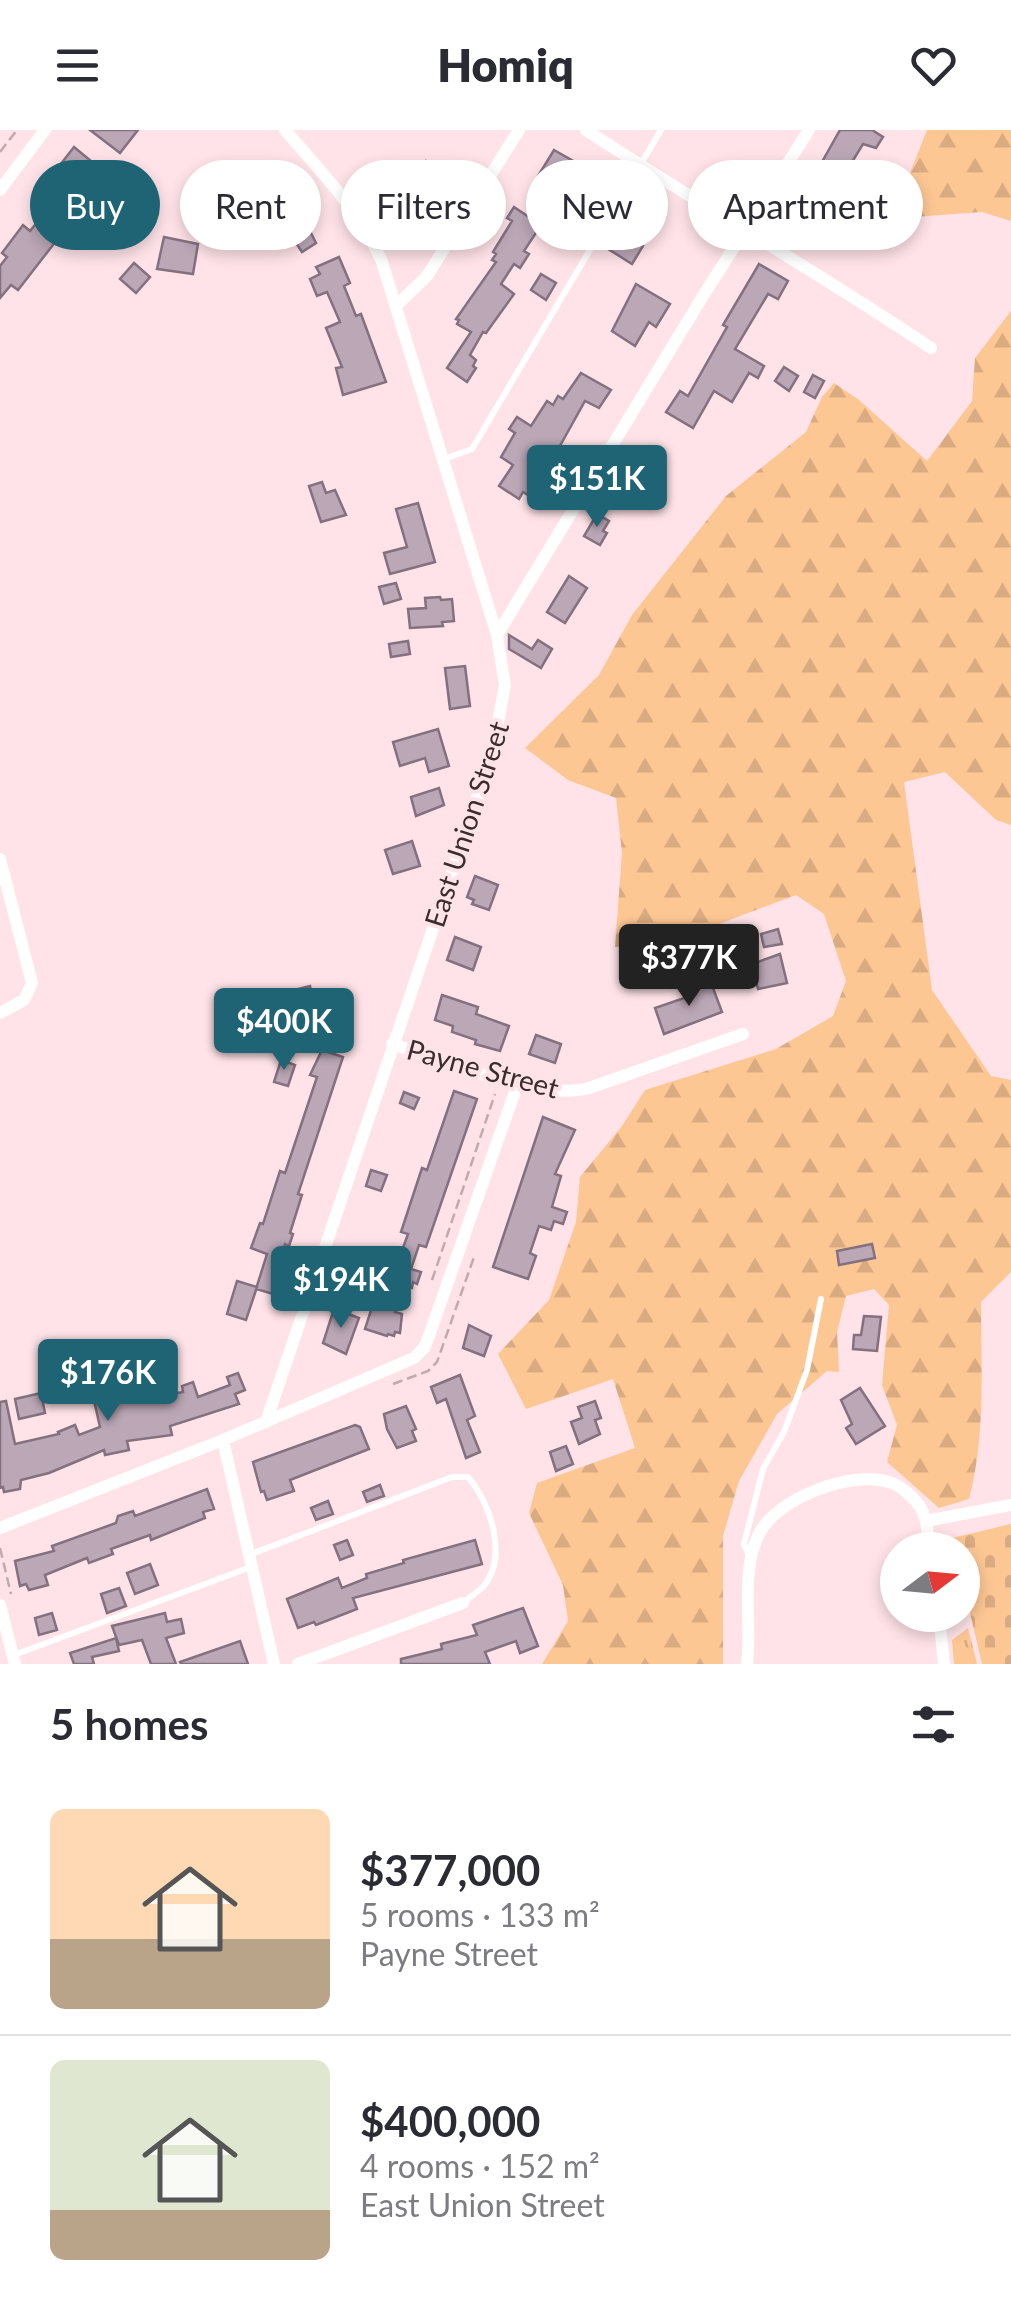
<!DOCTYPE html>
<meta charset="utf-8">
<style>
:root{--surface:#fff;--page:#f2f2f3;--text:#2b2b33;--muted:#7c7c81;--line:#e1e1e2;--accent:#1e6474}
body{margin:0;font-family:Lato,sans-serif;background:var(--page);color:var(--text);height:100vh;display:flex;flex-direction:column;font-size:38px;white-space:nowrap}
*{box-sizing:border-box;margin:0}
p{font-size:32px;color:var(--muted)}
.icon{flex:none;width:55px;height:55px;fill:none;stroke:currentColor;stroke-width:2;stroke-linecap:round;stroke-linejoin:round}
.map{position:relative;height:1534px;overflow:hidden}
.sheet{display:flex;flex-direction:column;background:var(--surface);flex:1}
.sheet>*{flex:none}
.banner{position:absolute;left:30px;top:30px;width:952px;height:90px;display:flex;gap:20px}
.needle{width:65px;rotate:74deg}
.controls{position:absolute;left:880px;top:1402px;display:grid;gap:20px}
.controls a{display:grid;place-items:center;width:100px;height:100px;border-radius:50%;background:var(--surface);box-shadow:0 5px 15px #0003;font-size:50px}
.price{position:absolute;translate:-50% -85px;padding:0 22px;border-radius:10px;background:var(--accent);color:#fff;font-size:32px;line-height:65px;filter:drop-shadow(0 2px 5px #0008)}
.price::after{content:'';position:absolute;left:50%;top:60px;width:30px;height:22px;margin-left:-15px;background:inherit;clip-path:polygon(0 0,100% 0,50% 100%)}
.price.selected{background:#222;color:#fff}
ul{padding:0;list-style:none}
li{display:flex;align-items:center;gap:30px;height:250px;padding:0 50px}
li+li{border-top:2px solid var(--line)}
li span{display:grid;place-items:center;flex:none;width:280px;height:200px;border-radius:15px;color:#555}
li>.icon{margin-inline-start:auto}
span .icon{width:120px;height:120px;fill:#fffc;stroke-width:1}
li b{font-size:42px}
h2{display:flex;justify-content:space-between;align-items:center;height:120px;padding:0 50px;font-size:42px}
.pill{padding:0 35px;border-radius:45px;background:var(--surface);box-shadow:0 5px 15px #0003;font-size:35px;line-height:90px}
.pill.selected{background:var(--accent);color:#fff}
header{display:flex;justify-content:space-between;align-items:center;height:130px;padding:0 50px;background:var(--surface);font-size:45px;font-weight:800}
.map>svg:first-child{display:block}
</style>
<header><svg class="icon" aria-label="menu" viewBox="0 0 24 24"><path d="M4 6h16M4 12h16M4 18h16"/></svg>Homiq<svg class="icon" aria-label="heart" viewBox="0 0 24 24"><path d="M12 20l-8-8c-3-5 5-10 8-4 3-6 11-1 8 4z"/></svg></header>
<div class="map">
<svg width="1011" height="1534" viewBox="0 0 1011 1534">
<defs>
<pattern id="grass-tufts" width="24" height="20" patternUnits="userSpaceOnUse" patternTransform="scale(2.5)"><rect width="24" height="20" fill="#fdc794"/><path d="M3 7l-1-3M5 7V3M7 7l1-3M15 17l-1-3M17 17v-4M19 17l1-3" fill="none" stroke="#daab80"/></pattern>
<pattern id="forest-firs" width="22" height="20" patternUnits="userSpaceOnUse" patternTransform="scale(2.5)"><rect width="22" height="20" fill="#fdc794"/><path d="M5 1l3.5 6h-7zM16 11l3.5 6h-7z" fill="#daab80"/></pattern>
<pattern id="cemetery-stones" width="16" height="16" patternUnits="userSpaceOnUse" patternTransform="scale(2.5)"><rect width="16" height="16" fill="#fdc794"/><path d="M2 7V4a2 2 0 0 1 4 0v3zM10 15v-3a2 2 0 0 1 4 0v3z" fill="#daab80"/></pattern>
</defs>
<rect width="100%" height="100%" fill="#ffe3e8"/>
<!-- grass -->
<polygon fill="url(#grass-tufts)" points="968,1498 977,1534 954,1534 952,1510"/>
<!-- forest -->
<g fill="url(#forest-firs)">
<polygon points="927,0 1011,0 1011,91 982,82 914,87 908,48"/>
<path d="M1011,181v514l-15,-5 -51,-48 -41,10 28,208 59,86 20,4v192l-30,30c0,67 5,132 -12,197l-30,9 -52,-46 10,-37 -15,-40 7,-80 -15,-16 -28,7 -9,36 2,40 -12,-1 -50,43 -38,67 -16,55v128h-181l26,-43 -5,-36 -34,-72 8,-30 98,-35 -22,-69 -87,30 -28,-55 51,-54 27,-78 4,-45 42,-51 23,-36 131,-41 57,-33 13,-35 -22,-67 -28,-19 -122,46 -59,6 7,-94 -6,-55 -48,-18 -43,-32 74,-73 33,-60 94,-119 80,-64 16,-35 12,-14 25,17 68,61 45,-60 3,-43z"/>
</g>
<!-- cemetery -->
<polygon fill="url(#cemetery-stones)" points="1011,1394 1011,1534 982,1534 963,1453 962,1420 955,1420 952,1408"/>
<!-- building -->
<g fill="#bba7b6" stroke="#84717f" stroke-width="2.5">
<polygon points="90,0 138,0 120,23"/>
<polygon points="840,0 872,0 883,7 876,18 863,14 838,55 842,58 837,67 811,107 806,107 789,96 791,94 787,91 794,79 798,82 823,42 818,39"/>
<polygon points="74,17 91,31 88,34 93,38 85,49 81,46 55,80 36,66"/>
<polygon points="554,20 582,36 571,54 560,47 555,56 538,46"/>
<polygon points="426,31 450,45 436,70 439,76 429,90 422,88 407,109 390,98 402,79 405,81 423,51 417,48"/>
<polygon points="514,77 541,95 524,121 529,124 520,138 514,134 501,154 514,164 486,203 483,202 470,225 476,230 473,236 476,238 467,252 447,238 471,202 457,194 459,190 456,189 496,132 492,130 496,124 493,122 512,91 507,88"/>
<polygon points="291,78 294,82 299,79 316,113 302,122 278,86"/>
<polygon points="43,85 63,102 18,160 11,155 0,168 0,136 7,127 2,123 23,95 30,101"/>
<polygon points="616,99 643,116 632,134 605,117"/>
<polygon points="164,107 198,114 193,144 157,139"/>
<polygon points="339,127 350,153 344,156 356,186 361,184 386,252 343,265 336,238 342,237 326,198 340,192 327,162 317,166 310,149 320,144 316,137"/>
<polygon points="134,133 150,147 136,163 120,149"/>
<polygon points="759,134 788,151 778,169 768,164 735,219 764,236 758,248 749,243 732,272 714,261 693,298 666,282 680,261 688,266 727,197 723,195"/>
<polygon points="541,144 556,153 546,170 531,160"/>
<polygon points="636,154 670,174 656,197 649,192 635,216 612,201"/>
<polygon points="784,237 798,246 789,261 775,251"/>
<polygon points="581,243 611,260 599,278 585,271 546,341 544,339 528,365 523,362 519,369 499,356 513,335 501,327 515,303 509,299 517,287 531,296 547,271 553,275 558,266 563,269"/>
<polygon points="813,245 824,251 815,268 804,262"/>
<polygon points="322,352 326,363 335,360 346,385 321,392 309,356"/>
<polygon points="418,373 435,432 390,444 384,423 407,417 396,379"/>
<polygon points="597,384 609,391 603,401 607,403 600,415 584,406"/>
<polygon points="569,446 587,458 565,493 547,482"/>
<polygon points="396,453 401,469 384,474 379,457"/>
<polygon points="440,467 441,470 452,469 454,491 442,492 443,496 410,498 408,479 426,478 425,468"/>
<polygon points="509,505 532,519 538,510 552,519 541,538 509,519"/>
<polygon points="408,511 410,524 391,527 389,514"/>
<polygon points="465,536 470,576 450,579 445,538"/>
<polygon points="438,599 449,636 429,642 425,628 400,636 393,612"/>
<polygon points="439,658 444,675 416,686 411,667"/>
<polygon points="412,711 420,736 393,744 385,720"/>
<polygon points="475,746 498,755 489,780 472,774 474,770 467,767"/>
<polygon points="778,799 782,814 764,817 761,804"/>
<polygon points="455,807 481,817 473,840 447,830"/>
<polygon points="780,824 787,853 758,859 752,834"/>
<polygon points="710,850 722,882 664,904 655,878 696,864 693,856"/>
<polygon points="310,856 313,871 327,868 334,898 315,902 312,890 302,892 290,861"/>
<polygon points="442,865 478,877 476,884 509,896 500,921 475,914 476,910 452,902 453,896 435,890"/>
<polygon points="536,905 561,914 555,933 529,924"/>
<polygon points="322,920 343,927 298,1064 302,1065 290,1103 293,1104 289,1116 285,1114 274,1147 278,1148 273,1164 256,1159 267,1124 251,1118 260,1093 263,1094 280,1041 285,1043 317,947 310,945"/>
<polygon points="281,930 295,935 288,956 274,952"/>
<polygon points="454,961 477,969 426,1117 419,1115 411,1139 421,1142 417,1154 413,1152 412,1158 404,1156 395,1182 402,1184 400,1203 395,1202 394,1206 388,1204 387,1206 365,1199 376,1165 372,1163 378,1145 366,1141 370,1128 381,1131 383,1123 399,1129 408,1104 401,1102 422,1038 427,1040"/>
<polygon points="404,962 419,968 414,979 400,973"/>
<polygon points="543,987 575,1000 555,1044 561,1046 552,1077 567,1082 563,1094 554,1091 551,1100 539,1096 530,1123 536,1126 528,1149 493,1137"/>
<polygon points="371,1040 387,1045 381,1061 366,1056"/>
<polygon points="872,1114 875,1128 839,1135 837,1121"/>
<polygon points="237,1151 257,1157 246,1190 227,1184"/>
<polygon points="341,1181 359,1188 346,1224 323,1213 333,1182 340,1185"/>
<polygon points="864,1186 881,1187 877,1221 853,1219 854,1205 861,1205"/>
<polygon points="469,1195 491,1206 484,1226 463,1218"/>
<polygon points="142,1211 145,1228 119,1233 128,1272 183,1262 182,1256 193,1252 198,1267 230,1255 227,1247 238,1243 245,1260 235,1264 239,1274 170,1296 172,1305 127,1311 129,1320 105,1325 104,1320 49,1343 21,1350 20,1359 4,1362 3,1357 0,1358 0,1272 6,1271 15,1314 59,1304 58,1302 75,1295 79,1305 100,1297 93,1266 113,1262 104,1224"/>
<polygon points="73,1237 78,1258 61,1262 56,1240"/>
<polygon points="460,1245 475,1286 467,1290 480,1322 466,1328 446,1269 437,1273 431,1257"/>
<polygon points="860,1258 885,1296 856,1314 846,1298 852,1294 841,1270"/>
<polygon points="41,1263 45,1283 19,1289 15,1269"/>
<polygon points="595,1271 601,1288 595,1290 600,1304 579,1314 571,1292 582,1288 578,1277"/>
<polygon points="406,1276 416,1299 412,1301 416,1311 397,1318 387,1299 384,1284"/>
<polygon points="355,1295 360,1297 369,1319 290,1350 294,1361 267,1370 264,1361 261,1362 253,1332"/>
<polygon points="566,1316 573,1334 556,1341 550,1322"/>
<polygon points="380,1355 384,1366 367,1372 363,1362"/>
<polygon points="207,1359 214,1379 203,1382 205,1388 151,1410 150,1405 111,1419 113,1424 89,1433 87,1428 45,1445 48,1455 29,1460 26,1454 20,1456 15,1431 54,1421 52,1416 116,1393 118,1386 133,1381 135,1386"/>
<polygon points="328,1371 333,1384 316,1390 311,1378"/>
<polygon points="347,1410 353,1425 340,1430 334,1415"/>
<polygon points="475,1410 482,1434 353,1468 357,1479 316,1495 314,1492 298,1498 287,1469 338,1448 342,1458 367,1448 366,1444 404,1433 403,1430"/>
<polygon points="150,1434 158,1455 135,1464 127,1443"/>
<polygon points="119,1458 126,1476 107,1483 101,1464"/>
<polygon points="523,1478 538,1516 520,1523 516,1511 485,1522 490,1534 401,1534 401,1529 442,1519 441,1514 477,1505 473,1495"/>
<polygon points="52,1483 57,1500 39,1505 35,1488"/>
<polygon points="165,1483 167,1492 181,1489 184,1503 166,1508 176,1534 151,1534 142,1510 119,1515 112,1496"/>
<polygon points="116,1508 119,1521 92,1527 94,1534 74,1534 70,1523"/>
<polygon points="240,1511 248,1534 181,1534 180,1532"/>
</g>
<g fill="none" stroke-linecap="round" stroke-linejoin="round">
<!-- path -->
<g stroke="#c1aaae" stroke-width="2.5" stroke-dasharray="10 5" stroke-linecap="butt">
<polyline points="0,22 17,0"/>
<polyline points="432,1150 495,964"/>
<polyline points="393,1254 428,1241 437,1232 474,1127"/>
<polyline points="0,1418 11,1464"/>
</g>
<!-- service -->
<g stroke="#fff" stroke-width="6">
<polyline points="444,329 472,319 661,0"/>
<path d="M249,1425l203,-78h16c22,25 41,80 15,110 -5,5 -13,10 -19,15"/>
<polyline points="750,1429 744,1414 763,1339 784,1302 807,1240 821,1169"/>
<polyline points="14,1525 251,1437"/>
</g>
<!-- minor -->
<g stroke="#fff" stroke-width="12">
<path d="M586,0c114,75 232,142 345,218"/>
<polyline points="0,60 45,0"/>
<polyline points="397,175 427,146 519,0"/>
<polyline points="497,505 703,166 809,0"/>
<polyline points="0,729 32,853 24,870 0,883"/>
<path d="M392,914c52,16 146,58 197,44l154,-54"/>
<path d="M266,1292l226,-668 13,-69 -8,-50 -115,-373c-22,-51 -61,-90 -97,-132"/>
<polyline points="223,1310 274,1534"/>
<polyline points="926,1391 1011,1375"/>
<polyline points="0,1398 223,1310 414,1228 424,1218 430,1203 518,953"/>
<polyline points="0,1475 15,1534"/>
<polyline points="939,1485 944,1534"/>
<polyline points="298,1534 463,1473"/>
<path d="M747,1534c5,-41 -7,-93 12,-130 18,-36 92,-64 130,-52 11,3 23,14 30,23 9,13 9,30 10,45"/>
</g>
</g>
<g text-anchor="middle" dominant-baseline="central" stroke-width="8" stroke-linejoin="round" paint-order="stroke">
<!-- street labels -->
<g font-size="28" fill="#382d2f" stroke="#ffe3e8">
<text transform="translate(466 694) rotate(-72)">East Union Street</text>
<text transform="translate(483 938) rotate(15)">Payne Street</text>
</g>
</g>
</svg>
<div class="controls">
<a><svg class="needle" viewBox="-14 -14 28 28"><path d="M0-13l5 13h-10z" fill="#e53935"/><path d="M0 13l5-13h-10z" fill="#7c7c81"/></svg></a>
</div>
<b class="price" style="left:597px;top:400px">$151K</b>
<b class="price selected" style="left:689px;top:879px">$377K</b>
<b class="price" style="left:284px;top:943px">$400K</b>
<b class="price" style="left:341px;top:1201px">$194K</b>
<b class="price" style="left:108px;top:1294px">$176K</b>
<div class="banner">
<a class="pill selected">Buy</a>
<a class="pill">Rent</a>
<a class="pill">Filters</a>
<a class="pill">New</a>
<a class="pill">Apartment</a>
</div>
</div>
<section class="sheet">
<h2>5 homes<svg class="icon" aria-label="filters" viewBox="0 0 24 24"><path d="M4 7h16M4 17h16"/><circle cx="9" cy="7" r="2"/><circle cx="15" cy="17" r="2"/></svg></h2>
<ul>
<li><span style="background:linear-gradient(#ffd9b3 65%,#b9a48a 0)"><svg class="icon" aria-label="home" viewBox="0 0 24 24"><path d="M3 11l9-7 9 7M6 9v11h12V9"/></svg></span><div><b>$377,000</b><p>5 rooms · 133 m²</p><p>Payne Street</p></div></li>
<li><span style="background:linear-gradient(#dfe7d0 75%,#b9a48a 0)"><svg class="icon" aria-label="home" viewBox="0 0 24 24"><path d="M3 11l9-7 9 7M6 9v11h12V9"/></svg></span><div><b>$400,000</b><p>4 rooms · 152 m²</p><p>East Union Street</p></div></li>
</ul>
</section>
